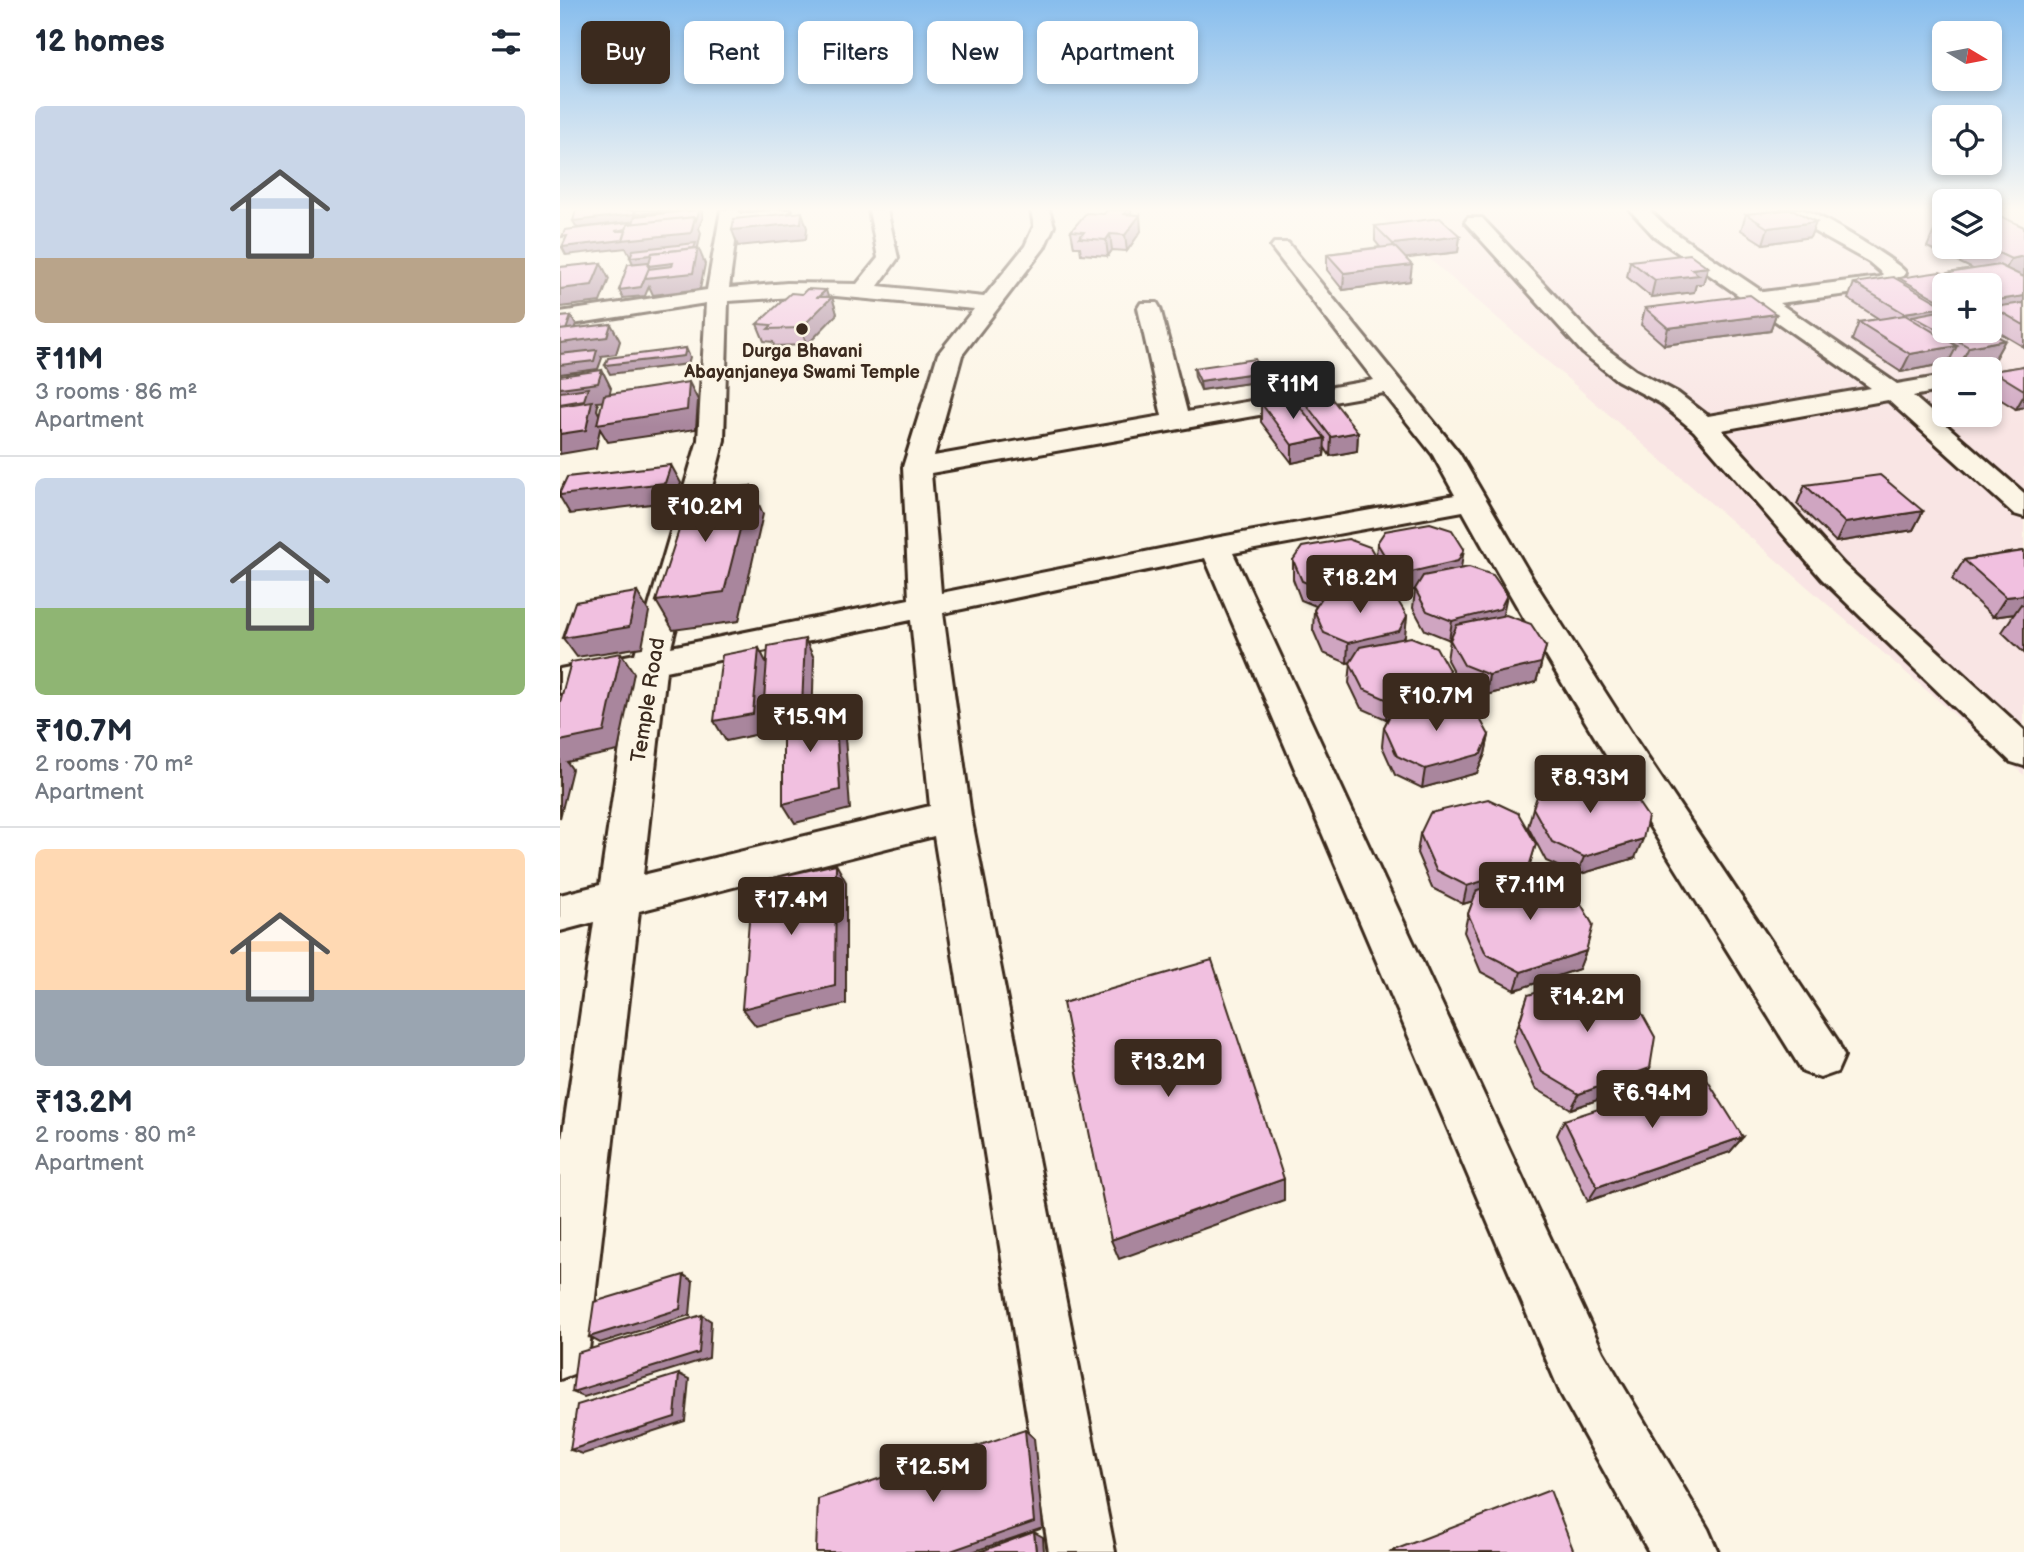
<!DOCTYPE html>
<meta charset="utf-8">
<style>
:root{--surface:#fff;--page:#f6f6f7;--text:#1f2937;--muted:#747a83;--line:#e0e1e3;--accent:#3b2a1e}
body{margin:0;font-family:"Balsamiq Sans",sans-serif;background:var(--page);color:var(--text);height:100vh;display:flex;flex-direction:column;font-size:26px;white-space:nowrap}
*{box-sizing:border-box;margin:0}
p{font-size:23px;color:var(--muted)}
.icon{flex:none;width:38px;height:38px;fill:none;stroke:currentColor;stroke-width:2;stroke-linecap:round;stroke-linejoin:round}
.map{position:relative;flex:1;overflow:hidden}
.details{display:flex;flex-direction:column;background:var(--surface);width:560px}
.details>*{flex:none}
.top-card{position:absolute;left:21px;top:21px;width:665px;height:63px;display:flex;gap:14px}
.needle{width:46px;rotate:100deg}
.fabs{position:absolute;left:1372px;top:21px;display:grid;gap:14px}
.fabs a{display:grid;place-items:center;width:70px;height:70px;border-radius:10px;background:var(--surface);box-shadow:0 4px 10px #0003;font-size:35px}
.price{position:absolute;translate:-50% -60px;padding:0 16px;border-radius:7px;background:var(--accent);color:#fff;font-size:23px;line-height:46px;filter:drop-shadow(0 2px 4px #0008)}
.price::after{content:'';position:absolute;left:50%;top:42px;width:21px;height:16px;margin-left:-10px;background:inherit;clip-path:polygon(0 0,100% 0,50% 100%)}
.price.selected{background:#222;color:#fff}
ul{padding:0;list-style:none}
li{display:grid;align-content:center;gap:14px;height:371px;padding:0 35px}
li+li{border-top:2px solid var(--line)}
li span{display:grid;place-items:center;height:217px;border-radius:10px;color:#555}
li>.icon{margin-inline-start:auto}
span .icon{width:126px;height:126px;fill:#fffc;stroke-width:1}
li b{font-size:30px}
h2{display:flex;justify-content:space-between;align-items:center;height:84px;padding:0 35px;font-size:30px}
.chip{padding:0 24px;border-radius:10px;background:var(--surface);box-shadow:0 4px 10px #0003;font-size:24px;line-height:63px}
.chip.selected{background:var(--accent);color:#fff}
main{display:flex;flex:1;min-height:0}
.map>svg:first-child{display:block}
</style>
<main>
<section class="details">
<h2>12 homes<svg class="icon" aria-label="filters" viewBox="0 0 24 24"><path d="M4 7h16M4 17h16"/><circle cx="9" cy="7" r="2"/><circle cx="15" cy="17" r="2"/></svg></h2>
<ul>
<li><span style="background:linear-gradient(#c9d6e8 70%,#b9a48a 0)"><svg class="icon" aria-label="home" viewBox="0 0 24 24"><path d="M3 11l9-7 9 7M6 9v11h12V9"/></svg></span><div><b>₹11M</b><p>3 rooms · 86 m²</p><p>Apartment</p></div></li>
<li><span style="background:linear-gradient(#c9d6e8 60%,#8fb573 0)"><svg class="icon" aria-label="home" viewBox="0 0 24 24"><path d="M3 11l9-7 9 7M6 9v11h12V9"/></svg></span><div><b>₹10.7M</b><p>2 rooms · 70 m²</p><p>Apartment</p></div></li>
<li><span style="background:linear-gradient(#ffd9b3 65%,#9aa5b1 0)"><svg class="icon" aria-label="home" viewBox="0 0 24 24"><path d="M3 11l9-7 9 7M6 9v11h12V9"/></svg></span><div><b>₹13.2M</b><p>2 rooms · 80 m²</p><p>Apartment</p></div></li>
</ul>
</section>
<div class="map">
<svg width="1464" height="1552" viewBox="0 0 1464 1552">
<rect width="100%" height="100%" fill="#fcf5e5"/>
<filter id="ink" filterUnits="userSpaceOnUse"><feTurbulence type="fractalNoise" baseFrequency=".0143" numOctaves="2"/><feDisplacementMap in="SourceGraphic" scale="14" xChannelSelector="R" yChannelSelector="G"/><feConvolveMatrix kernelMatrix="1 2 1 2 8 2 1 2 1" color-interpolation-filters="sRGB"/></filter>
<g filter="url(#ink)">
<!-- built -->
<path fill="#f9e5e4" fill-rule="evenodd" d="M813,210h571v37h46v-37h34v565zM1384,285h46v46h-46zM1384,369h46v46h-46z"/>
<g fill="none" stroke-linecap="round" stroke-linejoin="round">
<defs>
<g id="minor">
<path d="M161,210h70l-9,6 -44,4 -9,68 58,-5 70,1 21,-26 -9,-48h18l11,48 -20,28 106,11 41,-51 9,-20 -3,-16h18l5,16 -10,22 -82,107 -28,101 228,-40 -24,-108 3,-5h16l3,5 27,104 187,-32 -103,-133 3,-4h14l171,210 73,125 105,164 200,298 7,16 -7,16 -17,6 -17,-6c-115,-186 -234,-369 -340,-561l-230,42 370,799 105,177 10,23h-69l-88,-158 -356,-836 -262,55 28,203 144,736h-66l-115,-716 -295,75 -50,439 -8,21 -21,8v-226l34,-231 -34,9v-36l40,-10 30,-207 -70,15v-24l75,-15 63,-214 8,-137 -146,23v-14l147,-22zM265,295l149,14 -36,45 -35,113 6,132 -238,48 53,-207 4,-139zM824,393l49,62 22,40 -240,43 -274,55 -10,-120zM351,620l19,186 -287,69 23,-204z"/>
<path d="M1070,210h19l19,18 95,64 117,-15 3,-3 -14,-12 -86,-48 -2,-4c7,0 16,-2 22,0 15,3 95,51 103,63l-12,15 -115,15 118,81 47,-8v14l-31,6 111,97v24l-10,-3 -126,-114 -166,30 122,135 180,165v36l-13,-4 -189,-183 -128,-148 -34,-28 -43,-23 -34,-27 -118,-131 3,-4h14l117,125 36,27 43,23 30,23 163,-28 -217,-152z"/>
</g>
</defs>
<!-- minor casing -->
<use href="#minor" stroke="#3b2a1e" stroke-width="6"/>
<!-- minor -->
<use href="#minor" fill="#fcf5e5" fill-rule="evenodd"/>
</g>
<!-- wall -->
<g fill="#cfa5c1" stroke="#3b2a1e" stroke-width="2">
<polygon points="1186,214 1256,222 1250,237 1203,244 1181,230"/>
<polygon points="571,215 581,231 567,251 552,250 548,256 521,254 520,247 514,247 511,231"/>
<polygon points="1384,222 1384,247 1430,247 1464,227 1464,347 1430,327 1430,285 1384,285 1384,331 1445,340 1435,358 1400,365 1390,359 1388,363 1341,372 1292,340 1299,322 1319,319 1288,299 1294,283 1338,280 1339,278 1387,275 1388,273 1413,269 1367,247 1377,224"/>
<polygon points="815,226 900,236 898,252 846,258 850,281 783,290 767,270 767,254 820,247 815,241"/>
<polygon points="1070,261 1143,284 1136,284 1134,292 1091,297 1067,277"/>
<polygon points="268,297 272,297 277,314 247,345 214,346 213,342 204,341 197,324"/>
<polygon points="1085,308 1216,314 1210,331 1104,345 1081,325"/>
<polygon points="1464,366 1464,407 1456,409 1430,393 1430,377 1433,371"/>
<polygon points="634,368 702,372 703,381 641,390 635,377"/>
<polygon points="739,395 798,432 797,451 770,456 765,448 764,456 732,463 701,422 701,403 739,405"/>
<polygon points="1245,485 1363,511 1353,530 1276,542 1237,504"/>
<polygon points="817,543 901,568 942,615 981,666 976,682 926,695 900,684 887,660 890,640 865,630 853,608 855,590 849,591 827,582 820,570 819,585 817,589 847,616 844,638 889,670 886,690 882,698 929,735 925,754 917,773 862,788 835,775 822,746 824,727 828,719 826,719 801,708 789,683 791,662 787,663 763,653 753,630 754,610 756,606 741,600 733,579 733,560 816,558"/>
<polygon points="1464,551 1464,653 1442,632 1454,614 1433,617 1392,579 1404,560"/>
<polygon points="973,808 1075,858 1017,875 986,861 968,827"/>
<polygon points="860,834 966,877 1026,951 1019,969 955,990 921,972 904,932 908,914 913,901 903,904 872,888 857,853"/>
<polygon points="968,995 1081,1085 1011,1109 975,1088 953,1041"/>
<polygon points="1004,1120 1183,1137 1170,1152 1028,1201 997,1135"/>
</g>
<!-- shaded-wall -->
<g fill="#a9869d" stroke="#3b2a1e" stroke-width="2">
<polygon points="75,210 143,210 142,213 143,217 139,228 141,233 138,247 145,264 140,289 93,295 89,286 85,296 63,298 59,290 74,266 70,257 134,249 70,256 66,248 6,255 2,247 55,231 71,222 74,230 137,216 77,221 17,228 13,221"/>
<polygon points="179,210 211,210 181,213"/>
<polygon points="567,210 571,210 572,221 564,214"/>
<polygon points="242,212 247,228 246,239 178,246 172,230"/>
<polygon points="580,215 581,231 567,251 565,235"/>
<polygon points="1256,222 1250,237 1203,244 1208,228"/>
<polygon points="550,234 552,250 548,256 546,240"/>
<polygon points="900,236 898,252 832,260 833,244"/>
<polygon points="1464,256 1464,278 1439,282 1451,259"/>
<polygon points="41,263 49,279 40,302 0,307 0,289"/>
<polygon points="852,265 850,281 783,290 784,273"/>
<polygon points="1148,267 1143,284 1136,284 1134,292 1091,297 1095,280 1131,269"/>
<polygon points="266,290 269,300 272,297 277,314 247,345 241,328 258,297"/>
<polygon points="1464,296 1464,311 1434,308 1438,300"/>
<polygon points="1384,307 1377,324 1353,316 1347,328 1337,330 1344,313"/>
<polygon points="1216,314 1210,331 1104,345 1108,328"/>
<polygon points="11,316 16,324 9,342 51,324 60,341 56,354 41,356 42,358 38,369 0,374 0,337"/>
<polygon points="1445,340 1435,358 1400,365 1409,347"/>
<polygon points="1397,346 1388,363 1341,372 1350,354"/>
<polygon points="126,348 130,357 128,364 50,374 45,365"/>
<polygon points="42,370 51,388 48,401 36,402 38,405 37,410 42,420 129,382 138,400 136,429 48,442 40,429 36,448 0,454 0,388"/>
<polygon points="702,372 703,381 641,390 640,381"/>
<polygon points="1464,395 1464,407 1456,409"/>
<polygon points="798,432 797,451 770,456 771,437"/>
<polygon points="765,438 764,456 732,463 732,445"/>
<polygon points="111,465 121,483 115,501 10,514 0,497 0,495"/>
<polygon points="191,486 203,514 179,621 113,630 96,601"/>
<polygon points="1363,511 1353,530 1276,542 1285,523"/>
<polygon points="904,549 901,568 895,581 849,591 851,572"/>
<polygon points="821,566 819,585 811,598 764,609 764,590"/>
<polygon points="77,592 89,612 82,647 17,657 3,638"/>
<polygon points="947,595 943,614 937,629 889,640 892,621"/>
<polygon points="1464,595 1464,606 1461,604 1454,614 1433,617 1446,597"/>
<polygon points="847,616 845,636 837,651 787,663 788,643"/>
<polygon points="245,639 254,658 252,725 214,732 205,717 204,733 166,741 154,721 199,648 209,668"/>
<polygon points="986,647 976,682 926,695 929,675"/>
<polygon points="61,653 74,673 58,751 7,762 12,769 0,818 0,741"/>
<polygon points="889,670 886,690 879,706 826,719 828,700"/>
<polygon points="275,703 284,722 290,809 235,823 223,804"/>
<polygon points="929,735 925,754 917,773 862,788 865,769"/>
<polygon points="1083,839 1075,858 1017,875 1024,857"/>
<polygon points="976,844 963,886 903,904 907,886"/>
<polygon points="276,864 286,882 286,1004 196,1026 182,1009"/>
<polygon points="1026,951 1019,969 955,990 961,972"/>
<polygon points="1090,1068 1081,1085 1011,1109 1019,1094"/>
<polygon points="1183,1137 1170,1152 1028,1201 1037,1187"/>
<polygon points="724,1179 724,1200 559,1259 551,1240"/>
<polygon points="124,1275 133,1281 130,1315 40,1343 29,1337"/>
<polygon points="142,1315 151,1321 149,1358 24,1397 12,1392"/>
<polygon points="119,1374 129,1379 125,1421 23,1454 10,1450"/>
<polygon points="465,1430 474,1438 483,1528 412,1552 388,1552"/>
<polygon points="474,1532 483,1537 484,1552 476,1552"/>
</g>
<!-- building -->
<g fill="#f1c0e0" stroke="#3b2a1e" stroke-width="2">
<polygon points="16,210 75,210 74,214 13,221"/>
<polygon points="76,210 123,210 75,214"/>
<polygon points="140,210 136,220 135,217 73,224 75,216"/>
<polygon points="547,210 567,210 564,214 580,215 565,235 550,234 546,240 519,238 524,232 511,231 526,213 544,214"/>
<polygon points="1225,210 1234,210 1256,222 1208,228 1186,214"/>
<polygon points="242,212 241,223 172,230 174,219"/>
<polygon points="1436,214 1464,227 1464,256 1451,259 1426,247 1430,247 1430,215"/>
<polygon points="135,217 131,233 62,240 68,224"/>
<polygon points="880,218 900,236 833,244 815,226"/>
<polygon points="71,222 70,224 68,224 66,229 55,231 66,231 63,240 2,247 7,236 2,237 5,230"/>
<polygon points="1384,222 1384,227 1377,224"/>
<polygon points="136,243 134,248 92,253 91,255 70,257 73,250"/>
<polygon points="834,246 852,265 784,273 767,254"/>
<polygon points="138,248 133,273 85,278 88,269 112,266 113,263 88,266 92,253"/>
<polygon points="1130,254 1148,267 1131,269 1139,275 1095,280 1070,261"/>
<polygon points="89,262 88,266 89,268 81,287 59,290 68,264"/>
<polygon points="41,263 32,285 0,289 0,267"/>
<polygon points="1439,265 1464,277 1464,296 1438,300 1430,296 1430,285 1410,285 1388,273"/>
<polygon points="1380,272 1406,285 1384,285 1384,303 1339,278"/>
<polygon points="1333,277 1384,306 1384,307 1344,313 1294,283"/>
<polygon points="247,289 266,290 258,297 272,297 241,328 208,329 212,325 197,324 231,293 242,294"/>
<polygon points="1190,295 1216,314 1108,328 1085,308"/>
<polygon points="1464,303 1464,325 1433,307"/>
<polygon points="1384,310 1384,331 1427,331 1445,340 1409,347 1353,316"/>
<polygon points="1345,315 1397,346 1350,354 1299,322"/>
<polygon points="11,316 6,330 0,330 0,317"/>
<polygon points="51,324 47,337 0,343 0,330"/>
<polygon points="126,348 124,356 45,365 48,358"/>
<polygon points="37,350 34,361 0,365 0,354"/>
<polygon points="695,359 702,372 640,381 634,368"/>
<polygon points="1464,366 1464,390 1433,371"/>
<polygon points="42,370 38,383 0,388 0,376"/>
<polygon points="129,382 127,410 37,424 44,395"/>
<polygon points="28,388 24,400 0,404 0,392"/>
<polygon points="765,390 798,432 771,437 739,395"/>
<polygon points="732,397 765,438 732,445 701,403"/>
<polygon points="32,401 26,430 0,434 0,406"/>
<polygon points="111,465 105,483 0,495 0,492 7,477"/>
<polygon points="1320,475 1363,511 1285,523 1245,485"/>
<polygon points="191,486 164,592 96,601 131,493"/>
<polygon points="870,523 892,530 904,549 898,561 851,572 829,563 817,543 825,531"/>
<polygon points="788,539 810,547 821,566 813,579 764,590 742,581 733,560 742,547"/>
<polygon points="1464,551 1464,595 1446,597 1404,560"/>
<polygon points="909,567 933,575 947,595 940,609 892,621 867,611 855,589 863,576"/>
<polygon points="811,587 835,596 847,616 839,631 788,643 764,633 754,610 763,596"/>
<polygon points="77,592 69,627 3,638 15,602"/>
<polygon points="946,615 971,624 986,647 981,663 929,675 904,665 890,640 897,625"/>
<polygon points="851,637 876,647 889,670 882,687 828,700 803,689 790,663 800,647"/>
<polygon points="245,639 242,706 203,713 208,646"/>
<polygon points="199,648 193,714 154,721 162,655"/>
<polygon points="61,653 44,732 0,741 0,702 11,662"/>
<polygon points="887,697 914,708 929,735 921,754 865,769 837,756 824,727 833,709"/>
<polygon points="275,703 280,790 223,804 223,715"/>
<polygon points="1036,774 1067,786 1088,817 1083,839 1024,857 992,842 973,808 980,788"/>
<polygon points="928,799 958,813 976,844 969,867 907,886 876,870 860,834 870,813"/>
<polygon points="276,864 275,986 182,1009 192,883"/>
<polygon points="979,873 1012,888 1033,925 1026,951 961,972 926,954 908,914 917,890"/>
<polygon points="652,960 724,1179 551,1240 503,1003"/>
<polygon points="1034,976 1071,994 1095,1037 1090,1068 1019,1094 982,1072 959,1024 968,995"/>
<polygon points="1144,1075 1183,1137 1037,1187 1004,1120"/>
<polygon points="124,1275 120,1309 29,1337 34,1302"/>
<polygon points="142,1315 139,1353 12,1392 17,1353"/>
<polygon points="119,1374 115,1417 10,1450 17,1405"/>
<polygon points="465,1430 474,1522 388,1552 256,1552 258,1499"/>
<polygon points="990,1490 1014,1552 829,1552"/>
<polygon points="474,1532 476,1552 419,1552"/>
</g>
</g>
<!-- sky -->
<linearGradient id="sky" x2="0" y2="1"><stop stop-color="#87bded"/><stop offset="0.49" stop-color="#fefaf3"/><stop offset="1" stop-color="#fefaf3" stop-opacity="0"/></linearGradient>
<rect width="1464" height="427" fill="url(#sky)"/>
<!-- markers -->
<circle fill="#3b2a1e" stroke="#fcf5e5" stroke-width="2.5" cx="242" cy="329" r="7"/>
<g text-anchor="middle" dominant-baseline="central" stroke-width="5" stroke-linejoin="round" paint-order="stroke">
<!-- far-poi labels -->
<g font-size="18" font-weight="bold" fill="#3b2a1e" stroke="#fcf5e5">
<text x="242" y="351">Durga Bhavani<tspan x="242" dy="21">Abayanjaneya Swami Temple</tspan></text>
</g>
<!-- street labels -->
<g font-size="21" fill="#3b2a1e" stroke="#fcf5e5">
<text transform="translate(88 700) rotate(-81)">Temple Road</text>
</g>
</g>
</svg>
<div class="fabs">
<a><svg class="needle" viewBox="-14 -14 28 28"><path d="M0-13l5 13h-10z" fill="#e53935"/><path d="M0 13l5-13h-10z" fill="#747a83"/></svg></a>
<a><svg class="icon" aria-label="locate" viewBox="0 0 24 24"><circle cx="12" cy="12" r="6"/><path d="M12 2v4M12 18v4M2 12h4M18 12h4"/></svg></a>
<a><svg class="icon" aria-label="layers" viewBox="0 0 24 24"><path d="M12 4l9 5-9 5-9-5zM3 14l9 5 9-5"/></svg></a>
<a>+</a>
<a>−</a>
</div>
<b class="price selected" style="left:733px;top:421px">₹11M</b>
<b class="price" style="left:145px;top:544px">₹10.2M</b>
<b class="price" style="left:800px;top:615px">₹18.2M</b>
<b class="price" style="left:876px;top:733px">₹10.7M</b>
<b class="price" style="left:250px;top:754px">₹15.9M</b>
<b class="price" style="left:1030px;top:815px">₹8.93M</b>
<b class="price" style="left:970px;top:922px">₹7.11M</b>
<b class="price" style="left:231px;top:937px">₹17.4M</b>
<b class="price" style="left:1027px;top:1034px">₹14.2M</b>
<b class="price" style="left:608px;top:1099px">₹13.2M</b>
<b class="price" style="left:1092px;top:1130px">₹6.94M</b>
<b class="price" style="left:373px;top:1504px">₹12.5M</b>
<div class="top-card">
<a class="chip selected">Buy</a>
<a class="chip">Rent</a>
<a class="chip">Filters</a>
<a class="chip">New</a>
<a class="chip">Apartment</a>
</div>
</div>
</main>
